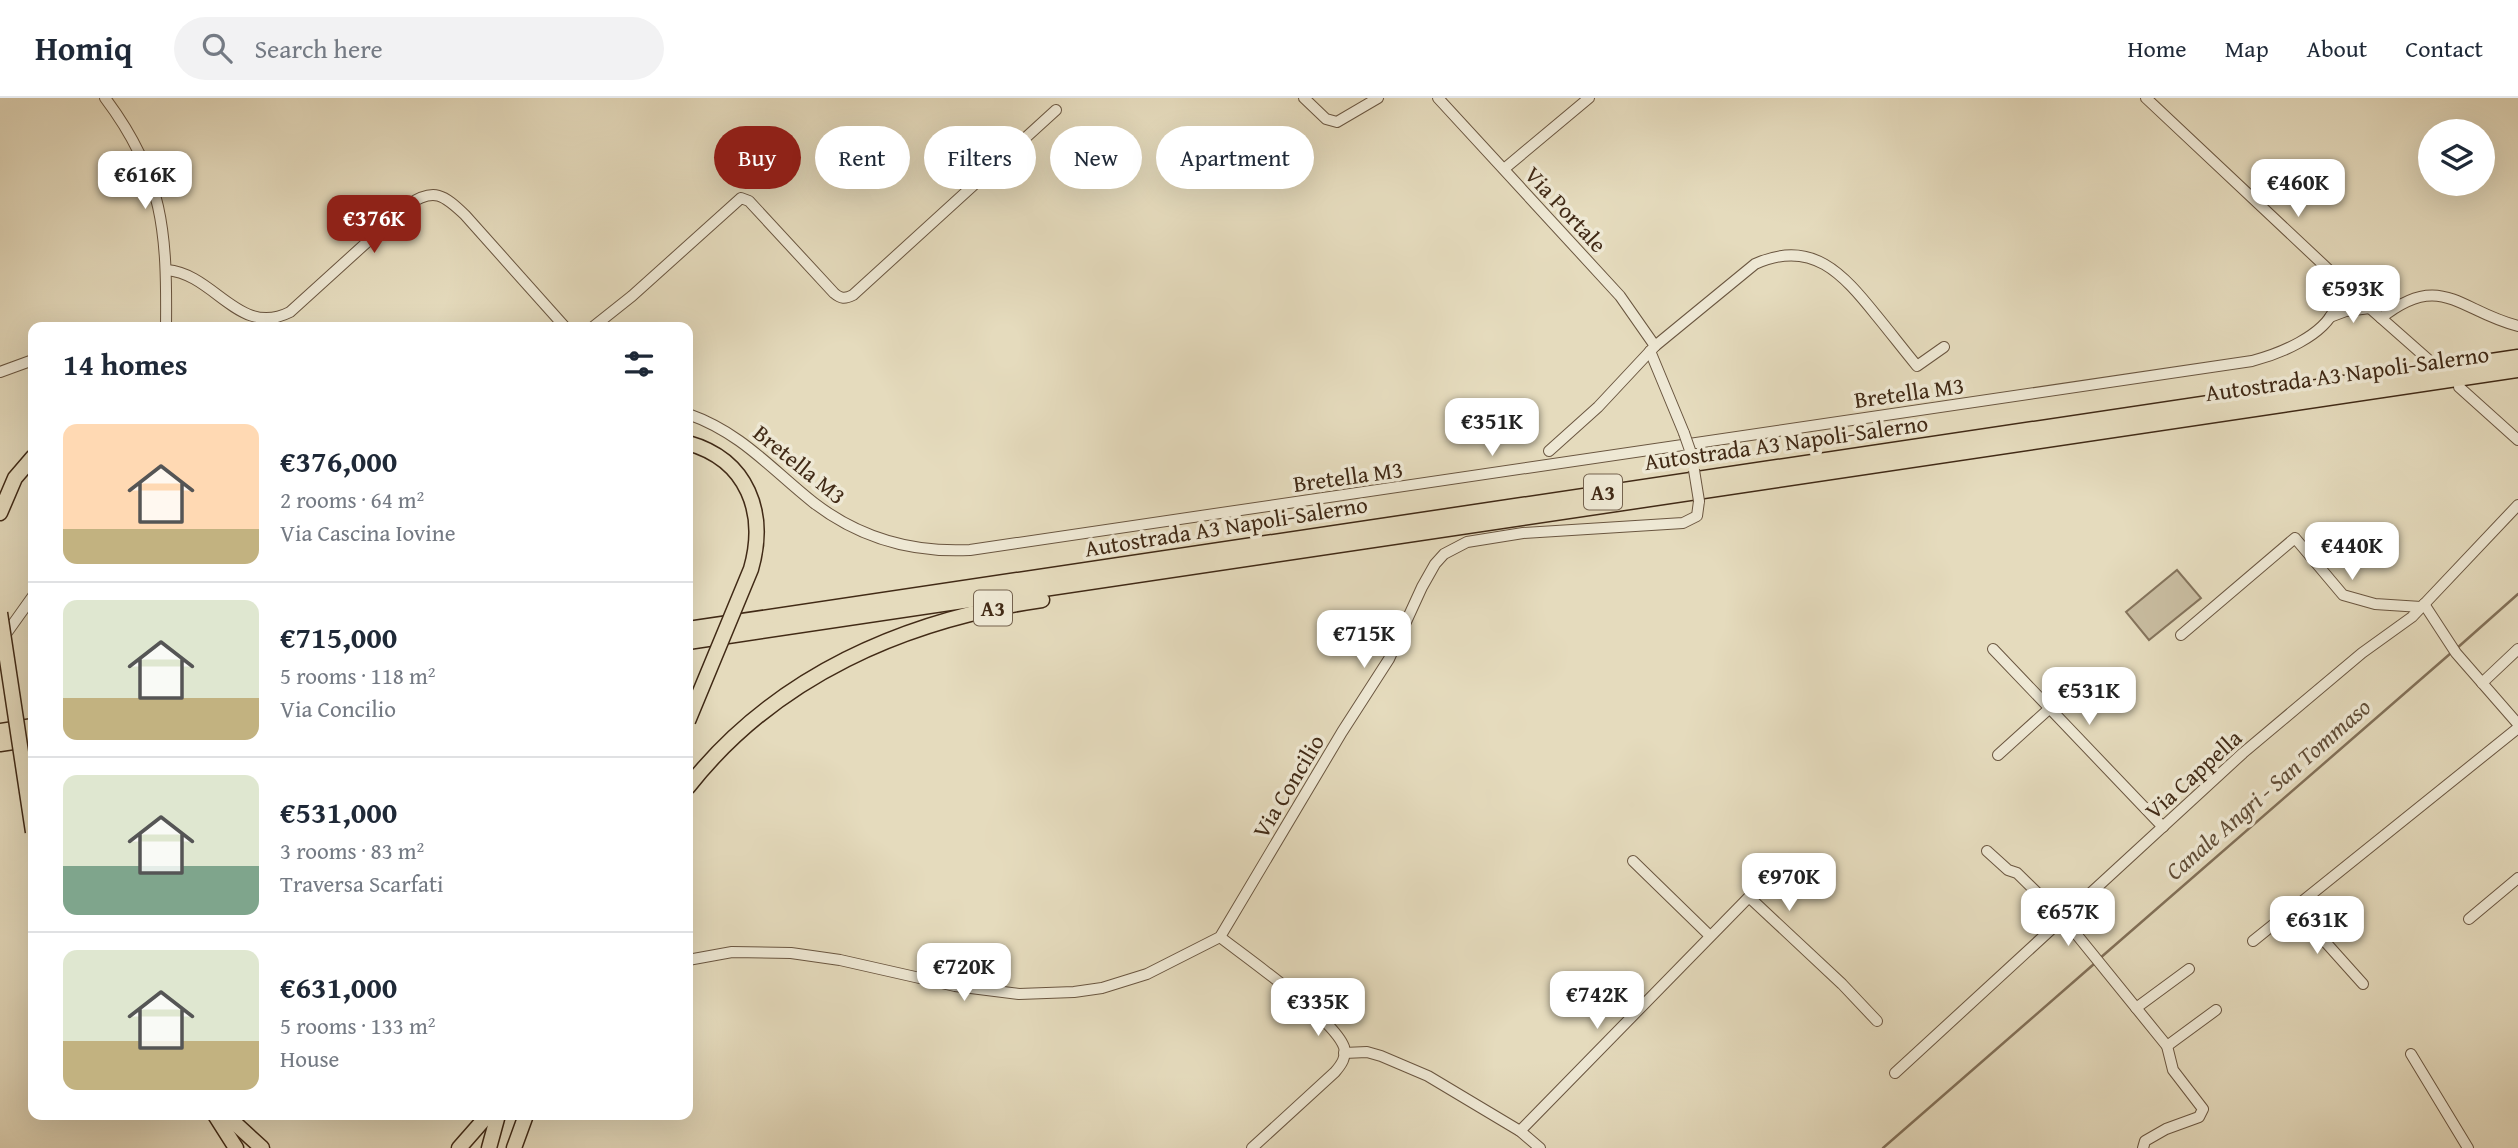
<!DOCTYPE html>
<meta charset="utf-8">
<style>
:root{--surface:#fff;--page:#f2f2f3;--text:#1f2937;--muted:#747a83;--line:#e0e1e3;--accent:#8f2418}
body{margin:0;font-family:"Gentium Book Plus",serif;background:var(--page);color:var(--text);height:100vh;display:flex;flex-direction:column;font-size:26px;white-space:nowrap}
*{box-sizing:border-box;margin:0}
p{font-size:23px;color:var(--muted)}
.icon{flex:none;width:38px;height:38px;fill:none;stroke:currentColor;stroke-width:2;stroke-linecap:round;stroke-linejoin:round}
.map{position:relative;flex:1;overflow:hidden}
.panel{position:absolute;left:28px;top:224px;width:665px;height:798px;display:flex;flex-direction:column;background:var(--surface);border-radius:14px;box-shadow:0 7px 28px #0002}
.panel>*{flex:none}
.hud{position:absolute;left:714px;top:28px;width:665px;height:63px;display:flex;gap:14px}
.controls{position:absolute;left:2418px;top:21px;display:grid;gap:14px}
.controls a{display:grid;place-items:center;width:77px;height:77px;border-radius:50%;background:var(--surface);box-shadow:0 7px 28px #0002;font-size:35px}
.price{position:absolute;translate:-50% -60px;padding:0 16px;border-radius:14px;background:#fff;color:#222;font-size:23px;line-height:46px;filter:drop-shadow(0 2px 4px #0008)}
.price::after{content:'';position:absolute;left:50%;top:42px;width:21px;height:16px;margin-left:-10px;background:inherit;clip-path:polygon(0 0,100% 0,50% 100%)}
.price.selected{background:var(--accent);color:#fff}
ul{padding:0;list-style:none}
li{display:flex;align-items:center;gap:21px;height:175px;padding:0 35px}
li+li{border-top:2px solid var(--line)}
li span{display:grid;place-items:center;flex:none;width:196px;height:140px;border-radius:14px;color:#555}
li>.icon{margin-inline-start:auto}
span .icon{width:84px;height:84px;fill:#fffc;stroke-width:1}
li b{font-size:30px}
h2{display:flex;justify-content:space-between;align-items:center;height:84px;padding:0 35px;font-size:30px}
.chip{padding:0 24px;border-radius:32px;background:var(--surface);box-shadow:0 7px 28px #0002;font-size:24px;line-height:63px}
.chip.selected{background:var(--accent);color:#fff}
header{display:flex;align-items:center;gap:42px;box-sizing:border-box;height:98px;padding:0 35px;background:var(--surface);border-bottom:2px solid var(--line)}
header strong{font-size:33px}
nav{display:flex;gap:38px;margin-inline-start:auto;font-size:24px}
.search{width:490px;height:63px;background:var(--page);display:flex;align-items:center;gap:18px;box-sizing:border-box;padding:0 24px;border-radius:38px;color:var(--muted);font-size:26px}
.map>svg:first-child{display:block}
</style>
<header>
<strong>Homiq</strong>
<div class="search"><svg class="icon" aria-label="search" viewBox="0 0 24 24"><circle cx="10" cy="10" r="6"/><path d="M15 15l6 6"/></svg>Search here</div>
<nav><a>Home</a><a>Map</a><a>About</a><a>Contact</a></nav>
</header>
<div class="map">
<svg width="2518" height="1050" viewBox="0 0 2518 1050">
<rect width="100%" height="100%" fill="#e5dbbd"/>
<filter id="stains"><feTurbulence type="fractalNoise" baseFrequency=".00286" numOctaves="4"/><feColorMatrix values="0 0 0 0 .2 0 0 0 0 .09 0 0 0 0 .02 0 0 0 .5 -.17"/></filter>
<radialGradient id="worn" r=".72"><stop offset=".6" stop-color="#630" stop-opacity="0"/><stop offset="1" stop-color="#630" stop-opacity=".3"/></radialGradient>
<!-- green -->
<polygon fill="#c9bda1" stroke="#85745c" stroke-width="2" points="2177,472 2201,500 2149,542 2126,514"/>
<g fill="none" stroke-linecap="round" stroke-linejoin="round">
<!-- stream -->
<g stroke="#827058" stroke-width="2.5">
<polyline points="2456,551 2518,496"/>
<polyline points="2099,861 2451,555"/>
<polyline points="1883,1050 2094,866"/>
</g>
<defs>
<g id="minor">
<path d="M105,0c59,78 62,135 61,229"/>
<polyline points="1304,0 1326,21 1337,24 1378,0"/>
<polyline points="1438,0 1620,198 1655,248 1598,309 1549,353"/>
<polyline points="2146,0 2363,204 2431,264"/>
<polyline points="1504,71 1589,0"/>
<path d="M167,172c48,4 72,68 123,42l118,-107c26,-18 36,-10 57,10l100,112"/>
<polyline points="2330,219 2346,213 2370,210"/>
<path d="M2381,220c60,-48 78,-7 137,8"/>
<path d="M593,229l39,-31 109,-98 8,3 85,92c7,6 11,6 19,2l203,-185"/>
<path d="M1655,248l100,-82c57,-26 88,10 121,51 14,17 27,34 41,51l27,-19"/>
<polyline points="1650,253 1684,335"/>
<polyline points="0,274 33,262"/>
<polyline points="2459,289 2518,342"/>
<path d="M688,316c54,19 83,55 126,89 47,36 98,50 156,47l1282,-189c27,-7 72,-25 83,-53 4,-11 2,-23 -1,-33"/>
<polyline points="2424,506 2456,555 2518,626"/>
<polyline points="2181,537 2295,440 2343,497 2375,506 2421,509"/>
<polyline points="3,540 33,498"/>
<polyline points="1993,551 2163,729"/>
<polyline points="2482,585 2518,551"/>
<polyline points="1998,657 2050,610"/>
<polyline points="1987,753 2008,772 2017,775 2064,821 2167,948 2173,972 2203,1011 2199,1019 2166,1031 2145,1043 2143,1050"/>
<polyline points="1633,763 1709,837"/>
<polyline points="2294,809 2363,886"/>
<polyline points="2469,821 2518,780"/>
<path d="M1220,839c27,21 114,82 124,110 3,10 -3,18 -9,25l-83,76"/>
<polyline points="2253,843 2518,630"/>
<polyline points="688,862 732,854 791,855 840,862 955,888 1019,896 1074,894 1102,890 1147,876 1220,839 1342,634 1389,561 1422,489 1435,466 1444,456 1467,444 1523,435 1683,425 1697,418 1699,403"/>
<polyline points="2136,910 2189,871"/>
<polyline points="2167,948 2216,912"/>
<polyline points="1344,955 1367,954 1381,958 1428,978 1520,1033 1540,1050"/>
<polyline points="2411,956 2468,1050"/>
<polyline points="1895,975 2243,655 2362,555 2412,519 2518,407"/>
<polyline points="1520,1033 1749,799 1842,886 1877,923"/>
</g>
<g id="highway">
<polyline points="0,415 15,380 33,359"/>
<polyline points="688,531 2518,259"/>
<polyline points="688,544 2518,272"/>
<polyline points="0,633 33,628"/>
<polyline points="0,646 33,641"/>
<path d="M688,689c87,-111 217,-167 354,-187"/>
<polyline points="215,1017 236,1050"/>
<polyline points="226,1017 262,1050"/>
<polyline points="459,1050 488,1017"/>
<polyline points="489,1050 498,1017"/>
<polyline points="514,1050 526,1017"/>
</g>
</defs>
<!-- minor casing -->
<use href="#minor" stroke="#6a5640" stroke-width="12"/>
<!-- highway casing -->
<use href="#highway" stroke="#412a16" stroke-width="17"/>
<!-- minor -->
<use href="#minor" stroke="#eee8d4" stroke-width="10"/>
<!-- highway -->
<use href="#highway" stroke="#e5dbbd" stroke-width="14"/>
<defs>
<g id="minor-bridge">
<polyline points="1684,335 1692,358"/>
<polyline points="1694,372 1699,403"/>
</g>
<g id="highway-bridge">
<path d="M688,345c60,17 79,70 63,126l-63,152"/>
<polyline points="0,515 33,734"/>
</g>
</defs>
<!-- minor-bridge casing -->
<use href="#minor-bridge" stroke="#6a5640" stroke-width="12" stroke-linecap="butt"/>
<!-- highway-bridge casing -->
<use href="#highway-bridge" stroke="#412a16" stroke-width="17" stroke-linecap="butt"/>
<!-- minor-bridge -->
<use href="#minor-bridge" stroke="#eee8d4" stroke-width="10"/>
<!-- highway-bridge -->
<use href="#highway-bridge" stroke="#e5dbbd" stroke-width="14"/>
</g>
<g text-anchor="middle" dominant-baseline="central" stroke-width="7" stroke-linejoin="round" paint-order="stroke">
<!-- shield labels -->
<g fill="#eee8d4" stroke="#75634f" stroke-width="2">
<rect x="1584" y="376.5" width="38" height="35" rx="5"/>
<rect x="974" y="492.5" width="38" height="35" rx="5"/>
</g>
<g font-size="21" font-weight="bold" fill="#412a16">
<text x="1603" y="394">A3</text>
<text x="993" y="510">A3</text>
</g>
<!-- street labels -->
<g font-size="23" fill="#412a16" stroke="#eee8d4">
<text transform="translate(1566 111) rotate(47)">Via Portale</text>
<text transform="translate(2347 275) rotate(-8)">Autostrada A3 Napoli-Salerno</text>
<text transform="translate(1909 294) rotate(-8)">Bretella M3</text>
<text transform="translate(1786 344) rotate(-8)">Autostrada A3 Napoli-Salerno</text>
<text transform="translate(800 366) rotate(39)">Bretella M3</text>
<text transform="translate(1348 378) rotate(-8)">Bretella M3</text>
<text transform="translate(1226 428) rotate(-9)">Autostrada A3 Napoli-Salerno</text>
<text transform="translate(2193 676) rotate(-42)">Via Cappella</text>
<text transform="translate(1288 688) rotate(-59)">Via Concilio</text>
</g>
<!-- water labels -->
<g font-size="24" font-style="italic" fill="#614d37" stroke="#eee8d4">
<text transform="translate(2268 691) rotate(-41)">Canale Angri - San Tommaso</text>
</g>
</g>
<rect width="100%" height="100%" filter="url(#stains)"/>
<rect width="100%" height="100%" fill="url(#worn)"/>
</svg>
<div class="controls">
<a><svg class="icon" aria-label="layers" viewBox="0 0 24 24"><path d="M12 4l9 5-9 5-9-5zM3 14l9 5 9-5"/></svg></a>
</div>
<b class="price" style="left:145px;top:113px">€616K</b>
<b class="price" style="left:2298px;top:121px">€460K</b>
<b class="price selected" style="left:374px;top:157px">€376K</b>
<b class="price" style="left:2353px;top:227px">€593K</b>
<b class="price" style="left:1492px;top:360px">€351K</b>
<b class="price" style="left:2352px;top:484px">€440K</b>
<b class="price" style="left:1364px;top:572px">€715K</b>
<b class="price" style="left:2089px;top:629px">€531K</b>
<b class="price" style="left:1789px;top:815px">€970K</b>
<b class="price" style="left:2068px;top:850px">€657K</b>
<b class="price" style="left:2317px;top:858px">€631K</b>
<b class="price" style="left:964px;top:905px">€720K</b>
<b class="price" style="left:1597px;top:933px">€742K</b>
<b class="price" style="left:1318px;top:940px">€335K</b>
<div class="hud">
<a class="chip selected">Buy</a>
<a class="chip">Rent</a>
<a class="chip">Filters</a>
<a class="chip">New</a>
<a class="chip">Apartment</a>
</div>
<section class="panel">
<h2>14 homes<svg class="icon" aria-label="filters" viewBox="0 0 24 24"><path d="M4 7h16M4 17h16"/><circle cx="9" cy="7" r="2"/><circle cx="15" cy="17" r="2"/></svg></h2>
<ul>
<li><span style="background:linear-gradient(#ffd9b3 75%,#c2b280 0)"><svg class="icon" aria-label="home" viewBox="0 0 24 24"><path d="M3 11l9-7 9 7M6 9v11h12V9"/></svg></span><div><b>€376,000</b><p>2 rooms · 64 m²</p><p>Via Cascina Iovine</p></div></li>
<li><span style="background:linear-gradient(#dfe7d0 70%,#c2b280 0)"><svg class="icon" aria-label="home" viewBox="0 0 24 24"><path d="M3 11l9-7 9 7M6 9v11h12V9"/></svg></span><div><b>€715,000</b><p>5 rooms · 118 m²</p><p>Via Concilio</p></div></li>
<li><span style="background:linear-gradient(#dfe7d0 65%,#7fa58c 0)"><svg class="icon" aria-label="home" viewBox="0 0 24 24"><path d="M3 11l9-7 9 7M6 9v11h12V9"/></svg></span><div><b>€531,000</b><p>3 rooms · 83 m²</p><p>Traversa Scarfati</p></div></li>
<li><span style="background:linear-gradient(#dfe7d0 65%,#c2b280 0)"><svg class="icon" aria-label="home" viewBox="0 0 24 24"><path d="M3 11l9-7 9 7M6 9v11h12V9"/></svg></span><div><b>€631,000</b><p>5 rooms · 133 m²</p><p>House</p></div></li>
</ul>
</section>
</div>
